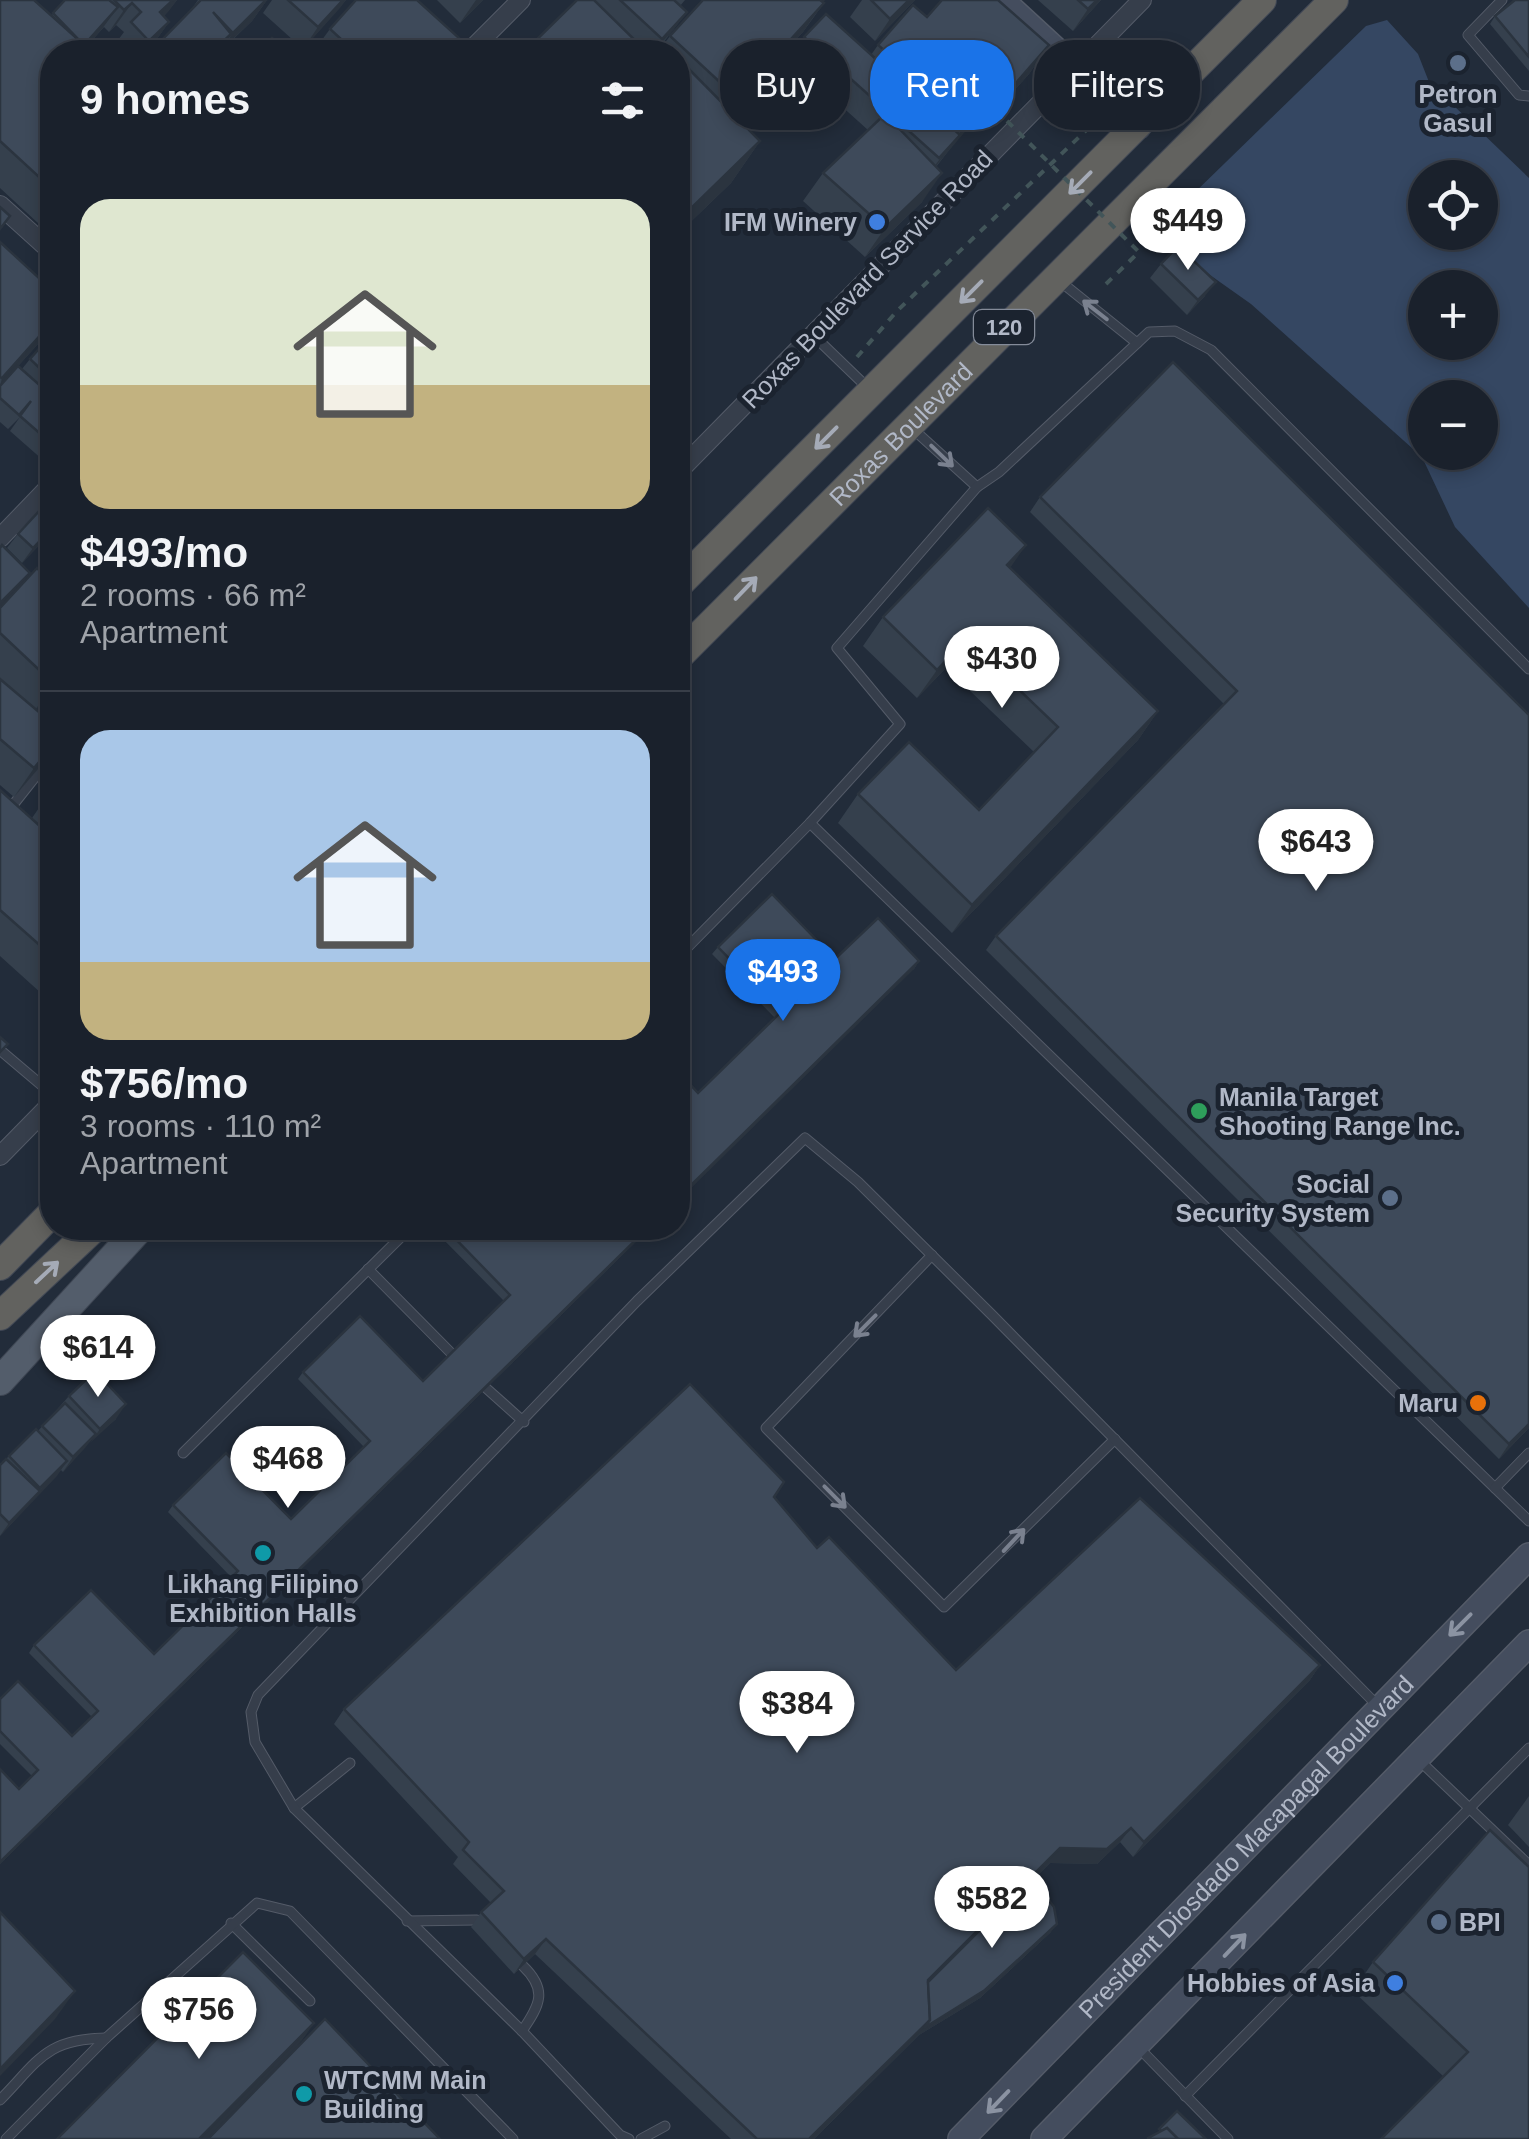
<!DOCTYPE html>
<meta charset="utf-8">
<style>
:root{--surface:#1a212c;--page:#272e38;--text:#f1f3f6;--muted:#9fa3a9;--line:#383e48;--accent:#1a73e8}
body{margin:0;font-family:Helvetica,sans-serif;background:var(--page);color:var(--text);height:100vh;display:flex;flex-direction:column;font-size:38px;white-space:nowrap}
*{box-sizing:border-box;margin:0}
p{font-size:32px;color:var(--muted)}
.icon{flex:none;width:55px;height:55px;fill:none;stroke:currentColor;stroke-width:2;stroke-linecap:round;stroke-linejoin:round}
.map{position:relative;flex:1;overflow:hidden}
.drawer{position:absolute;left:40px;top:40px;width:650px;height:1200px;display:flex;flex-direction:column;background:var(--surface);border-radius:40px;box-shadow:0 5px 15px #0003,0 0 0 2px var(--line)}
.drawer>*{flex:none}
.hud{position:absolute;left:720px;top:40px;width:658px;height:90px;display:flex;gap:20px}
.controls{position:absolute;left:1408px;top:160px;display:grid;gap:20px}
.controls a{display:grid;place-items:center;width:90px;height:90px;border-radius:50%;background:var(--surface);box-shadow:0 5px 15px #0003,0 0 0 2px var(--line);font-size:50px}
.price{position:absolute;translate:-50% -85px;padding:0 22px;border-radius:35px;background:#fff;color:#222;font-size:32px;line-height:65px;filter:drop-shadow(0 2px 5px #0008)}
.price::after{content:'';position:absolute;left:50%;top:60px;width:30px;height:22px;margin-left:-15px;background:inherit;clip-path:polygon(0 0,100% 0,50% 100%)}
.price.current{background:var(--accent);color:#fff}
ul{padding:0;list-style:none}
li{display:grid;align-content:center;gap:20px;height:530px;padding:0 40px}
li+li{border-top:2px solid var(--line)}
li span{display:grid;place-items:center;height:310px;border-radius:30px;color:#555}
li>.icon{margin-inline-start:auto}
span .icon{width:180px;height:180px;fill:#fffc;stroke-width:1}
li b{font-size:42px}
h2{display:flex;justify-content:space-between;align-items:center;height:120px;padding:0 40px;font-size:42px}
.pill{padding:0 35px;border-radius:40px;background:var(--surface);box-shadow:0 5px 15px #0003,0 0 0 2px var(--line);font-size:35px;line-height:90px}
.pill.current{background:var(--accent);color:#fff}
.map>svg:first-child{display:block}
</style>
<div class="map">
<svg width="1529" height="2139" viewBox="0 0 1529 2139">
<rect width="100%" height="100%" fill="#222c3a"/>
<!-- water -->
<path fill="#354762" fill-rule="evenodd" d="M1387,20l31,34 11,28 100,96v430l-74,-81 -33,-70 -171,-153 -99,-70 214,-208zM1425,178h55v54h-55zM1425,288h55v54h-55zM1425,398h55v54h-55z"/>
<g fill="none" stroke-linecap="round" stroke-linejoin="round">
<defs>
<g id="service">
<polyline points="1502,0 1468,35 1519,95 1529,96"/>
<polyline points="1061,282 1137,343"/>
<polyline points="813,335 870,390"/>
<polyline points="913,429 977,487"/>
<polyline points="9,810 51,757"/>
<polyline points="810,823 1529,1521"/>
<polyline points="678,957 810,823 900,724 837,648 977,487 999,472 1149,332 1175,331 1211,350 1529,669"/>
<polyline points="0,1050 52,1094"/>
<polyline points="932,1255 766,1428 944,1607 1115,1439"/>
<polyline points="368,1269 452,1354"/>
<polyline points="486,1388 524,1422"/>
<polyline points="183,1453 410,1228"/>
<polyline points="1495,1488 1529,1453"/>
<polyline points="1420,1761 1529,1865"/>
<polyline points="294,1808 350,1763"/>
<polyline points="407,1921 477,1920"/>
<polyline points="231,1923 310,2001"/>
<path d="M522,2031c18,-26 26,-41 1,-65"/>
<polyline points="1139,2048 1228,2139"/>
<polyline points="1185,2096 1529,1748"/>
<path d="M0,2100c39,-40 46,-61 106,-62"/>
<polyline points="6,2139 106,2038 257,1903 290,1911 513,2139"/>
<polyline points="629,2139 620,2135 522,2031 294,1808 255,1742 251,1712 258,1695 637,1301 805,1138 858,1182 993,1316 1377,1705"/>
<polyline points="641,2139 665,2126"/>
</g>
<g id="minor">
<polyline points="469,52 521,0"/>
<polyline points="0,205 52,252"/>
<polyline points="678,472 1142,0"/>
<polyline points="0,538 52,484"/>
<polyline points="0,1156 52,1103"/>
</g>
<g id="secondary">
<polyline points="1001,0 1138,126"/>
<path id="s1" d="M961,2139l568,-583"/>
<polyline points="1044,2139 1529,1643"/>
</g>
<polyline id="primary" points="0,1381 140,1228"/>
<g id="trunk">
<polyline points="678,585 1262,0"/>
<path id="s2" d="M678,657l656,-657"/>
<polyline points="0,1266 52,1213"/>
<polyline points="0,1316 94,1228"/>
</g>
</defs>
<!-- service casing -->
<use href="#service" stroke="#545b68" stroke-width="11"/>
<!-- minor casing -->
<use href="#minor" stroke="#545b68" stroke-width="20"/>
<!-- secondary casing -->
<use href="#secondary" stroke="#545b68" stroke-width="28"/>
<!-- primary casing -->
<use href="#primary" stroke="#3f4754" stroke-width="30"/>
<!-- trunk casing -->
<use href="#trunk" stroke="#414855" stroke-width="30"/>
<!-- path -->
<g stroke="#425559" stroke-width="4" stroke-dasharray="8 8" stroke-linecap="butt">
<polyline points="1106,284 1139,252"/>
<polyline points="857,357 897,311 1099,118"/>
</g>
<!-- service -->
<use href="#service" stroke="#363e4b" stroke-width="9"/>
<!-- minor -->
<use href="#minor" stroke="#363e4b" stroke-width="18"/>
<!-- secondary -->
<use href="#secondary" stroke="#444d5e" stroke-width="25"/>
<!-- primary -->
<use href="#primary" stroke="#535d6b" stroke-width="28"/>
<!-- trunk -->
<use href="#trunk" stroke="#62625f" stroke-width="28"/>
<!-- path-bridge -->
<polyline stroke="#425559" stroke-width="4" stroke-dasharray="8 8" stroke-linecap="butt" points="1007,121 1139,252"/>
</g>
<!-- wall -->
<g fill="#35404d">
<polygon points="0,0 51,16 65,0 177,0 164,16 169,22 154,43 144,52 124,52 115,44 124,32 116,25 109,32 104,27 86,47 52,52 52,236 0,188"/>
<polygon points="198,0 267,0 252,21 220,52 151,52 157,45 188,14"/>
<polygon points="272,0 346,0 303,49 263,13"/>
<polygon points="437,0 483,0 460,23"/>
<polygon points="577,0 685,0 680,6 687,12 663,43 664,44 670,36 824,3 803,32 730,111 760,141 731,183 678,234 678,52 524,52"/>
<polygon points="862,0 915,0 875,41 850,17"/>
<polygon points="1038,0 1101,0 1073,31"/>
<polygon points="1529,0 1529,71 1490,24 1495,16"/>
<polygon points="927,17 1049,45 1029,74 988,120 981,113 956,141 936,167 922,202 865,257 803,201 823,173 868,130 789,59 804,37 871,55 878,45"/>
<polygon points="330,29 459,38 449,52 313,52"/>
<polygon points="0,242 48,333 18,366 22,369 30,359 52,334 52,468 10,431 20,417 8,429 0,422"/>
<polygon points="1161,264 1205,296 1187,315 1150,278"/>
<polygon points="1173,362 1529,1428 1499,1459 986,950 996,936 1224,704 1030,512 1040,497"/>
<polygon points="52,532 22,563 7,548 18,534"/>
<polygon points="0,548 30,573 21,585 46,576 52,566 52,692 36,710 44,762 14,797 0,785"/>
<polygon points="1010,568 1158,711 1138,740 952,933 838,823 858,794 979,810 1034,752 946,668 917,698 863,646 883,617"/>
<polygon points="52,789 52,1003 0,956 0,790 32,818"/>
<polygon points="718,947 835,959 919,961 914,969 698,1093 775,1018 712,954"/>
<polygon points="650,1228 0,1864 0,1769 19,1789 32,1776 0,1744 0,1699 72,1736 92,1717 29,1653 34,1645 154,1654 232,1578 168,1512 173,1505 291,1519 364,1447 298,1379 303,1372 423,1381 504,1301 440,1236 446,1229 561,1235"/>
<polygon points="69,1396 116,1419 89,1442 63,1472 61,1470 0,1536 0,1465 36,1429 38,1431"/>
<polygon points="774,1497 817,1548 956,1670 1320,1665 1310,1680 1133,1857 1120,1842 1097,1864 1050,1863 1033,1880 1051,1932 980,1998 919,2035 814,2139 731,2139 535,1954 514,1974 471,1927 481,1912 491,1903 453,1864 458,1857 334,1724 344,1709"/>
<polygon points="1529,1796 1529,1847 1508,1825"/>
<polygon points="1529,1867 1529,2139 1443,2076 1353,1991 1373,1962"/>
</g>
<!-- shaded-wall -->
<g fill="#2b343f">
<polygon points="173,0 177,0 168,12 145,34 160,12"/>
<polygon points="267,0 252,21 219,52 233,33"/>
<polygon points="343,0 346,0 340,8 303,49 318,27"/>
<polygon points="476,0 483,0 460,23"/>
<polygon points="821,0 825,0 803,32 716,126 737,98"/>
<polygon points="909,0 915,0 875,41 890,19"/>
<polygon points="1097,0 1101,0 1073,31 1088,9"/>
<polygon points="132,3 116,25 109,32 124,10"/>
<polygon points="118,7 102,29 82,52 84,45"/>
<polygon points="687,12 671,33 652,52 662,39"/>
<polygon points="169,22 154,43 144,52 141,52 149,41"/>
<polygon points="231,34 218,52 212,52"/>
<polygon points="1049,45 1029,74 988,120 1009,91"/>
<polygon points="1001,84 981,113 924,180 967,123"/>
<polygon points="760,141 731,183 678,234 678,221"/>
<polygon points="942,173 922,202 865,257 885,228"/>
<polygon points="1216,282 1205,296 1187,315 1198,300"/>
<polygon points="52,322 52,327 48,333 0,386 2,378"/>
<polygon points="52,528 52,532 22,563 33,548"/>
<polygon points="1026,545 1006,574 1007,565"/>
<polygon points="30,573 14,595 0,609 0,603"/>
<polygon points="966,639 946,668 917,698 937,670"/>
<polygon points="52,685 52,692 34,712"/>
<polygon points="1158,711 1138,740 952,933 972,905"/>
<polygon points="52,747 52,750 44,762 14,797 34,768"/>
<polygon points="919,961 914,969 678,1201 678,1198"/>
<polygon points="648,1228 650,1228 0,1864 0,1862"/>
<polygon points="126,1404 116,1419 90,1443 100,1429"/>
<polygon points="1529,1424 1529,1428 1499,1459 1509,1444"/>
<polygon points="96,1434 85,1448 63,1472 73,1457"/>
<polygon points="67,1461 57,1476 0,1536 9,1523"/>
<polygon points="1320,1665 1310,1680 1133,1857 1144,1842"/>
<polygon points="1131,1828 1120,1842 1097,1864 1050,1863 923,1989 928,1980 1060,1848"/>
<polygon points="1057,1924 1051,1932 980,1998 919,2035 814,2139 809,2139 930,2020"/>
<polygon points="546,1939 535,1954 514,1974 524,1959"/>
<polygon points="75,1991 55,2019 0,2076 0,2069"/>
<polygon points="314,2023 294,2052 207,2139 199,2139"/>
</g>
<!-- building -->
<g fill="#3e4a5a" stroke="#2b343f" stroke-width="2.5">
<polygon points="0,0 34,0 92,52 52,52 52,189 0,141"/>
<polygon points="65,0 109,0 118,7 84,45 53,13"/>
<polygon points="114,0 173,0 160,12 169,22 149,41 131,22 141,12 132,3 124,10"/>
<polygon points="201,0 266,0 233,33 213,12 231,34 212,52 164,52 157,45"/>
<polygon points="288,0 343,0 318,27"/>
<polygon points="356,0 417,0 459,38 446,52 355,52 330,29"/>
<polygon points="577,0 594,0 647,52 524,52"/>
<polygon points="620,0 674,0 687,12 662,39"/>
<polygon points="703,0 820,0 824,3 737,98 670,36"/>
<polygon points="871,0 909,0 890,19"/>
<polygon points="942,0 998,0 1049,45 1009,91 1001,84 967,123 878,45 913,5 927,17"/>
<polygon points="1078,0 1097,0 1088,9"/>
<polygon points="1515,0 1529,0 1529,57 1495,16"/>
<polygon points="826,14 960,135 939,158 804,37"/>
<polygon points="272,38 287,52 259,52"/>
<polygon points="661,41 672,52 649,52"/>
<polygon points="678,58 760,141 678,221"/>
<polygon points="885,114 942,173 885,228 823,173"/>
<polygon points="0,207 10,216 0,229"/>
<polygon points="0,242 52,290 52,322 2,378 0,377"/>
<polygon points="1178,246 1216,282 1198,300 1161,264"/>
<polygon points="52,334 52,380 30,359"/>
<polygon points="1173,362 1529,715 1529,1424 1509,1444 996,936 1237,691 1040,497"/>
<polygon points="18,366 52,396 52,444 20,416 31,401 19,415 0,398 0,386"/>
<polygon points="52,497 52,528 33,548 18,534"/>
<polygon points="988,508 1026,545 1007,565 1158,711 972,905 858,794 909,742 979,810 1058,727 966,639 937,670 883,617"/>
<polygon points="2,545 30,573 0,603 0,548"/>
<polygon points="37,568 52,583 52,682 0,633 0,608"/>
<polygon points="0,679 52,723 52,747 34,768 0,739"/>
<polygon points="0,790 52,837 52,956 0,910"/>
<polygon points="772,894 835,959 878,918 919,961 678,1198 678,1071 698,1093 781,1012 718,947"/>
<polygon points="0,1037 8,1044 0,1052"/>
<polygon points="447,1228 554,1228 561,1235 569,1228 648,1228 0,1862 0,1769 19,1789 38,1770 0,1731 0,1699 18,1681 72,1736 98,1711 34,1645 91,1590 154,1654 238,1571 173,1505 226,1453 291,1519 370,1441 303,1372 360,1316 423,1381 510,1295 446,1229"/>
<polygon points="95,1371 126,1404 100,1429 69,1396"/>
<polygon points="690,1384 784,1482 774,1497 817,1548 829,1537 956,1670 1140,1498 1320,1665 1144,1842 1131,1828 1107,1849 1060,1848 928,1980 930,2020 809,2139 757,2139 546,1939 524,1959 481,1912 504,1891 463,1850 469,1842 344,1709"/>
<polygon points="65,1403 96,1434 73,1457 42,1426"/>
<polygon points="36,1429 67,1461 40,1488 9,1456"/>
<polygon points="6,1459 40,1491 9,1523 0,1514 0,1465"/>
<polygon points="1490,1830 1529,1867 1529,2139 1381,2139 1468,2052 1373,1962"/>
<polygon points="1032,1878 1054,1907 1057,1924 985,1990 924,2028 930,2020 928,1982"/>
<polygon points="0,1912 75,1991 0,2069"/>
<polygon points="243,1952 314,2023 199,2139 57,2139"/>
<polygon points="325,2019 440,2139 208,2139"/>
<polygon points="1177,2111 1206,2139 1178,2139 1167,2128 1161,2131 1159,2129"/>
<polygon points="1167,2128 1178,2139 1148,2139 1148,2138"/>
</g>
<!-- one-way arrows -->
<defs><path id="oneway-shaft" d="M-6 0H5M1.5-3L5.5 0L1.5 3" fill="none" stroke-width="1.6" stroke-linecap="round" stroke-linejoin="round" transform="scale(2.5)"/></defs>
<g stroke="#a5abb7">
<use href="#oneway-shaft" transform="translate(1080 183) rotate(135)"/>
<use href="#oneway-shaft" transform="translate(971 292) rotate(135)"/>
<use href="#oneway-shaft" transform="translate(826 438) rotate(135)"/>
<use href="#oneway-shaft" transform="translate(746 588) rotate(-46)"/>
<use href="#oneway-shaft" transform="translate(47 1272) rotate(-43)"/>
</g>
<g stroke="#7a818f">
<use href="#oneway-shaft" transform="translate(1095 310) rotate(-142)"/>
<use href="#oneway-shaft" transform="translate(942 456) rotate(44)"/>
<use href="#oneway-shaft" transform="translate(865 1326) rotate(135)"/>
<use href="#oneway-shaft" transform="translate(835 1497) rotate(45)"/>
<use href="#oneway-shaft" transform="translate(1014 1540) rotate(-47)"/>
</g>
<g stroke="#8b93a2">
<use href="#oneway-shaft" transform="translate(1460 1625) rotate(135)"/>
<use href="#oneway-shaft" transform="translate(1235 1945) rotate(-46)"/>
<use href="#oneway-shaft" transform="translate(998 2102) rotate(134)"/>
</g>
<!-- markers -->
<g fill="#5c6f8a" stroke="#1b232f" stroke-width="4">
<circle cx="1458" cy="63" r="10"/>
<circle cx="1390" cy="1198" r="10"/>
<circle cx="1439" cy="1922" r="10"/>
</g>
<g fill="#3f7fe0" stroke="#1b232f" stroke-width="4">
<circle cx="877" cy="222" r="10"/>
<circle cx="1395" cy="1983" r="10"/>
</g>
<circle fill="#2e9e5b" stroke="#1b232f" stroke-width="4" cx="1199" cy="1111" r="10"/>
<circle fill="#e8710a" stroke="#1b232f" stroke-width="4" cx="1478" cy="1403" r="10"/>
<g fill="#0f9aa8" stroke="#1b232f" stroke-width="4">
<circle cx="263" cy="1553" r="10"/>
<circle cx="304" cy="2094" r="10"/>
</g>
<g text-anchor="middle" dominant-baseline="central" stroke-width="10" stroke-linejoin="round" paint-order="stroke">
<!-- shield labels -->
<rect fill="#1b232f" stroke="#848b99" stroke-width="2.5" x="974" y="310" width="60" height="34" rx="8"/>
<g font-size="22" font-weight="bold" fill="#b1b8c7">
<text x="1004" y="327">120</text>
</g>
<!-- poi labels -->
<g font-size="25" font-weight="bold" fill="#b1b8c7" stroke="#1b232f" text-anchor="end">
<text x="1458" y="94" text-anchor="middle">Petron<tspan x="1458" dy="29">Gasul</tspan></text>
<text x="857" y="222">IFM Winery</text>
<text x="1219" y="1097" text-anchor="start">Manila Target<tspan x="1219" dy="29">Shooting Range Inc.</tspan></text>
<text x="1370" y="1184">Social<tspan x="1370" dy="29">Security System</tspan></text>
<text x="1458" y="1403">Maru</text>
<text x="263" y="1584" text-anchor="middle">Likhang Filipino<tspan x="263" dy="29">Exhibition Halls</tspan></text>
<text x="1459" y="1922" text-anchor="start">BPI</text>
<text x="1375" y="1983">Hobbies of Asia</text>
<text x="324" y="2080" text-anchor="start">WTCMM Main<tspan x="324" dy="29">Building</tspan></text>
</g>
<!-- street labels -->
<g font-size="25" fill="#b1b8c7" stroke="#1b232f">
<text transform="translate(867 279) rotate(-46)">Roxas Boulevard Service Road</text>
<text stroke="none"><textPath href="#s2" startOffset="315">Roxas Boulevard</textPath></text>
<text stroke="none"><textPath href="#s1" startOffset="408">President Diosdado Macapagal Boulevard</textPath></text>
</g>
</g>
</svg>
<div class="controls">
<a><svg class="icon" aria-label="locate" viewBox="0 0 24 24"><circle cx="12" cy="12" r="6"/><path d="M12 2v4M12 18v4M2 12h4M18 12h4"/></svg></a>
<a>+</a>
<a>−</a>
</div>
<b class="price" style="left:1188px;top:273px">$449</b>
<b class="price" style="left:1002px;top:711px">$430</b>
<b class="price" style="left:1316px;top:894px">$643</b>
<b class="price current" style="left:783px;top:1024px">$493</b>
<b class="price" style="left:98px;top:1400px">$614</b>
<b class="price" style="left:288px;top:1511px">$468</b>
<b class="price" style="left:797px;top:1756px">$384</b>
<b class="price" style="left:992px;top:1951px">$582</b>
<b class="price" style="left:199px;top:2062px">$756</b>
<div class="hud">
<a class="pill">Buy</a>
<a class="pill current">Rent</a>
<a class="pill">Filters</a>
</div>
<section class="drawer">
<h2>9 homes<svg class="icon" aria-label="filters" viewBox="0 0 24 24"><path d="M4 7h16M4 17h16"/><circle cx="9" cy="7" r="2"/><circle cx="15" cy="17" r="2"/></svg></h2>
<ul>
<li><span style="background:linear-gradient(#dfe7d0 60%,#c2b280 0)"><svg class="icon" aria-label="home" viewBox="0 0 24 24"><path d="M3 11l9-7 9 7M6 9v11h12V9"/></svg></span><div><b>$493/mo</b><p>2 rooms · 66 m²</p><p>Apartment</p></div></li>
<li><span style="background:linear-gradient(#a9c7e8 75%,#c2b280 0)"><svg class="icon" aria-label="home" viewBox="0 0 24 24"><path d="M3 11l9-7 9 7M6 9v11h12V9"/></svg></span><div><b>$756/mo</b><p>3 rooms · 110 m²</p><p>Apartment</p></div></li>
</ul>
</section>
</div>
